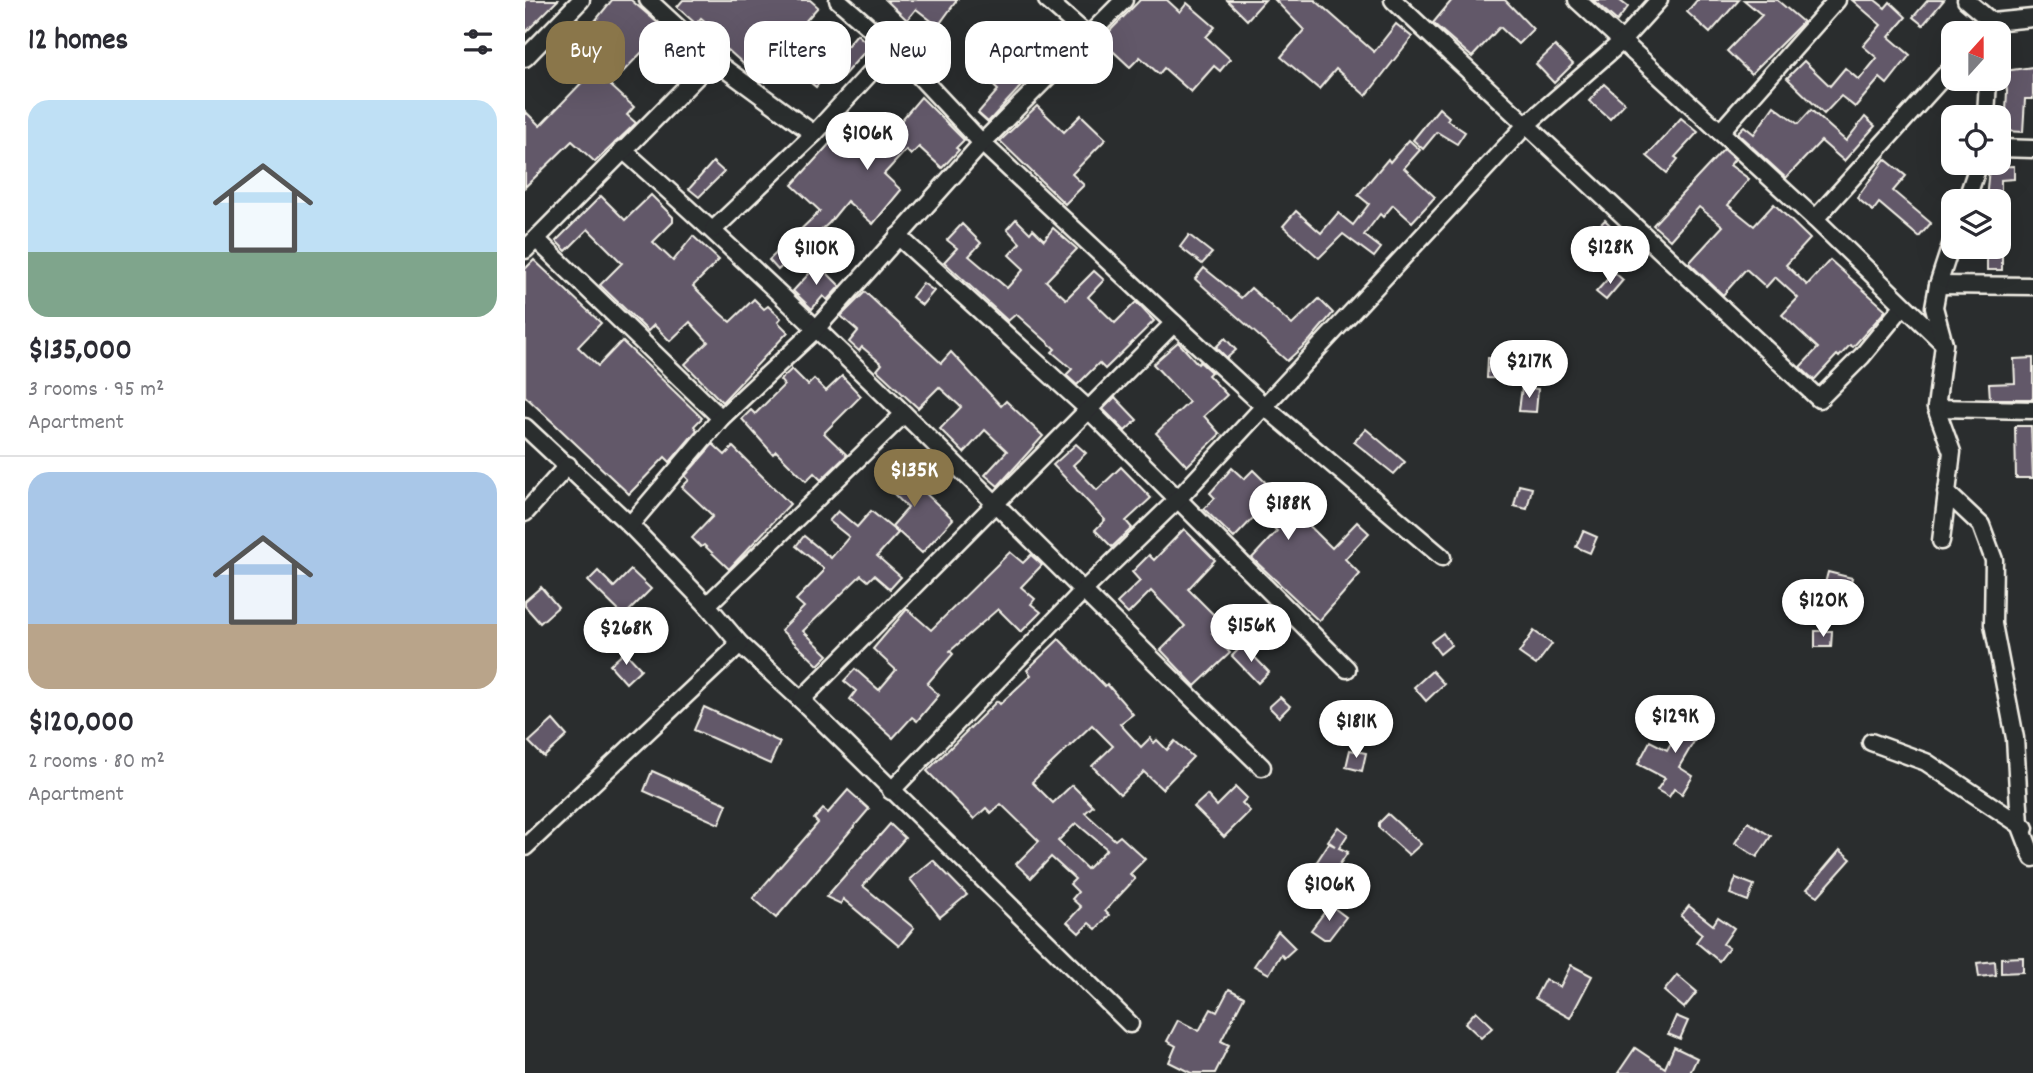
<!DOCTYPE html>
<meta charset="utf-8">
<style>
:root{--surface:#fff;--page:#f2f2f3;--text:#2b2b33;--muted:#7c7c81;--line:#e1e1e2;--accent:#8a764a}
body{margin:0;font-family:Dekko,sans-serif;background:var(--page);color:var(--text);height:100vh;display:flex;flex-direction:column;font-size:26px;white-space:nowrap}
*{box-sizing:border-box;margin:0}
p{font-size:23px;color:var(--muted)}
.icon{flex:none;width:38px;height:38px;fill:none;stroke:currentColor;stroke-width:2;stroke-linecap:round;stroke-linejoin:round}
.map{position:relative;flex:1;overflow:hidden}
.details{display:flex;flex-direction:column;background:var(--surface);width:525px}
.details>*{flex:none}
.banner{position:absolute;left:21px;top:21px;width:665px;height:63px;display:flex;gap:14px}
.needle{width:46px;rotate:21deg}
.fabs{position:absolute;left:1416px;top:21px;display:grid;gap:14px}
.fabs a{display:grid;place-items:center;width:70px;height:70px;border-radius:14px;background:var(--surface);box-shadow:0 7px 28px #0002;font-size:35px}
.price{position:absolute;translate:-50% -60px;padding:0 16px;border-radius:24px;background:#fff;color:#222;font-size:23px;line-height:46px;filter:drop-shadow(0 2px 4px #0008)}
.price::after{content:'';position:absolute;left:50%;top:42px;width:21px;height:16px;margin-left:-10px;background:inherit;clip-path:polygon(0 0,100% 0,50% 100%)}
.price.selected{background:var(--accent);color:#fff}
ul{padding:0;list-style:none}
li{display:grid;align-content:center;gap:14px;height:371px;padding:0 28px}
li+li{border-top:2px solid var(--line)}
li span{display:grid;place-items:center;height:217px;border-radius:21px;color:#555}
li>.icon{margin-inline-start:auto}
span .icon{width:126px;height:126px;fill:#fffc;stroke-width:1}
li b{font-size:30px}
h2{display:flex;justify-content:space-between;align-items:center;height:84px;padding:0 28px;font-size:30px}
.chip{padding:0 24px;border-radius:21px;background:var(--surface);box-shadow:0 7px 28px #0002;font-size:24px;line-height:63px}
.chip.selected{background:var(--accent);color:#fff}
main{display:flex;flex:1;min-height:0}
.map>svg:first-child{display:block}
</style>
<main>
<section class="details">
<h2>12 homes<svg class="icon" aria-label="filters" viewBox="0 0 24 24"><path d="M4 7h16M4 17h16"/><circle cx="9" cy="7" r="2"/><circle cx="15" cy="17" r="2"/></svg></h2>
<ul>
<li><span style="background:linear-gradient(#bfe0f5 70%,#7fa58c 0)"><svg class="icon" aria-label="home" viewBox="0 0 24 24"><path d="M3 11l9-7 9 7M6 9v11h12V9"/></svg></span><div><b>$135,000</b><p>3 rooms · 95 m²</p><p>Apartment</p></div></li>
<li><span style="background:linear-gradient(#a9c7e8 70%,#b9a48a 0)"><svg class="icon" aria-label="home" viewBox="0 0 24 24"><path d="M3 11l9-7 9 7M6 9v11h12V9"/></svg></span><div><b>$120,000</b><p>2 rooms · 80 m²</p><p>Apartment</p></div></li>
</ul>
</section>
<div class="map">
<svg width="1508" height="1073" viewBox="0 0 1508 1073">
<rect width="100%" height="100%" fill="#2a2d2e"/>
<filter id="ink" filterUnits="userSpaceOnUse"><feTurbulence type="fractalNoise" baseFrequency=".0143" numOctaves="2"/><feDisplacementMap in="SourceGraphic" scale="14" xChannelSelector="R" yChannelSelector="G"/><feConvolveMatrix kernelMatrix="1 2 1 2 8 2 1 2 1" color-interpolation-filters="sRGB"/></filter>
<g filter="url(#ink)">
<!-- building -->
<g fill="#625969" stroke="#f4f1e8" stroke-width="2" fill-rule="evenodd">
<polygon points="0,0 33,0 0,33"/>
<polygon points="87,0 106,0 134,24 142,36 124,52 121,48 85,85 109,107 102,115 111,123 70,162 47,141 0,187 0,111 15,126 88,50 82,44 88,38 70,21"/>
<polygon points="158,0 285,0 293,7 232,76 203,50 199,55 188,45 197,36 176,18 171,24 152,7"/>
<polygon points="361,0 432,0 413,26 391,9 382,20"/>
<polygon points="615,0 642,0 655,12 662,3 690,27 681,37 705,59 695,71 689,66 666,92 639,68 634,74 615,57 605,67 576,40"/>
<polygon points="702,0 740,0 722,20"/>
<polygon points="750,0 790,0 849,52 871,24 887,37 841,96 811,69 794,89 756,57 779,30"/>
<polygon points="927,0 980,0 1008,29 993,44 975,27 947,57 908,23"/>
<polygon points="1068,0 1094,0 1103,7 1092,21"/>
<polygon points="1172,0 1214,0 1185,33 1162,12"/>
<polygon points="1219,0 1252,0 1278,22 1226,74 1202,51 1237,15"/>
<polygon points="1327,0 1350,0 1360,8 1365,2 1381,17 1364,37 1385,55 1362,84 1355,78 1330,107 1316,96 1299,114 1262,78 1279,61 1305,86 1320,68 1334,80 1352,58 1338,46 1356,25"/>
<polygon points="1403,0 1419,0 1398,25 1388,17"/>
<polygon points="302,30 322,46 332,34 345,46 317,77 306,68 291,87 270,70"/>
<polygon points="478,46 508,73 463,122 453,113 473,90 453,72"/>
<polygon points="1030,46 1048,64 1029,83 1011,64"/>
<polygon points="1508,67 1508,99 1500,99 1498,132 1480,131 1482,91 1479,71"/>
<polygon points="1079,84 1100,103 1085,119 1064,101"/>
<polygon points="396,97 439,140 431,148 434,150 417,168 394,147 386,155 381,150 359,174 376,190 348,224 322,201 304,223 253,270 244,260 295,211 267,185 318,129 344,152 360,134 363,136"/>
<polygon points="512,106 539,132 556,115 581,139 547,174 559,185 540,204 475,141"/>
<polygon points="1249,106 1273,124 1286,110 1321,141 1340,117 1350,126 1319,161 1296,141 1261,178 1212,133 1219,126 1229,134"/>
<polygon points="914,108 924,117 922,120 940,132 932,144 912,132 898,149 888,140"/>
<polygon points="1156,118 1173,132 1150,157 1153,159 1142,173 1122,156"/>
<polygon points="884,140 895,150 879,168 910,197 887,222 868,205 858,217 855,214 839,235 856,248 849,257 818,234 794,258 758,226 771,211 796,233 813,213 828,225 844,204 833,195 863,159 865,162"/>
<polygon points="1199,149 1210,159 1205,165 1224,179 1203,205 1229,226 1249,204 1285,239 1261,265 1282,285 1305,260 1361,310 1328,347 1325,345 1314,357 1312,355 1289,380 1275,367 1293,348 1257,315 1273,298 1250,277 1241,287 1221,269 1198,295 1164,263 1198,226 1174,207 1145,240 1128,225"/>
<polygon points="1360,159 1381,176 1368,191 1406,223 1394,237 1354,203 1348,211 1332,198"/>
<polygon points="188,162 199,172 174,197 164,189"/>
<polygon points="1489,166 1489,179 1476,180 1476,201 1461,201 1464,167"/>
<polygon points="126,195 148,217 148,222 128,242 148,261 168,236 194,260 168,286 195,313 205,322 229,299 239,309 243,306 256,318 253,322 263,332 197,402 160,364 183,342 165,322 145,341 129,325 123,331 75,285 97,263 63,229 41,251 31,241 76,196 100,220"/>
<polygon points="491,219 505,233 508,229 519,240 528,228 552,249 521,281 541,299 569,271 579,280 563,297 590,323 611,302 629,321 580,369 574,363 552,385 541,375 547,369 527,352 530,349 491,314 483,321 419,262 432,248 422,240 437,224 456,243 444,256 482,288 499,269 484,255 495,243 482,229"/>
<polygon points="1080,220 1093,233 1066,260 1053,247"/>
<polygon points="664,235 687,253 677,264 655,247"/>
<rect x="1462" y="247" width="15" height="23"/>
<polygon points="9,260 76,323 53,347 73,366 97,341 177,418 169,426 172,430 145,462 140,457 104,494 0,396 0,269"/>
<polygon points="293,264 315,286 302,300 298,296 287,309 268,291"/>
<polygon points="679,268 716,298 726,288 767,325 794,299 808,313 785,340 762,361 670,279"/>
<polygon points="1089,272 1098,280 1081,300 1071,292"/>
<polygon points="398,283 409,291 397,305 387,297"/>
<polygon points="340,292 416,363 426,352 476,406 481,401 518,436 473,486 460,475 482,451 460,430 439,453 415,429 436,407 414,387 393,408 352,370 357,364 337,347 334,351 324,342 333,331 316,316"/>
<polygon points="700,338 711,350 702,358 691,347"/>
<polygon points="653,342 673,364 675,362 686,372 683,375 702,395 679,416 695,434 662,466 631,433 664,402 628,364"/>
<polygon points="963,358 999,360 999,379 962,378"/>
<polygon points="1508,358 1508,399 1465,399 1464,384 1490,383 1489,359"/>
<polygon points="267,369 283,385 289,379 301,391 317,376 336,396 299,433 322,455 296,480 289,473 281,481 251,451 248,454 217,419 226,410 230,414 259,385 255,380"/>
<polygon points="997,387 1013,389 1011,412 994,411"/>
<polygon points="590,397 612,420 600,431 578,409"/>
<polygon points="1490,426 1506,426 1508,478 1491,478"/>
<polygon points="841,429 880,462 869,474 829,442"/>
<polygon points="188,444 200,455 208,447 265,504 204,569 179,545 176,547 167,538 188,516 157,487 164,480 160,476"/>
<polygon points="551,444 561,453 548,465 572,490 596,467 626,498 601,521 607,528 587,547 570,530 580,520 528,465"/>
<polygon points="365,460 428,519 397,553 367,526 383,508 350,475"/>
<polygon points="707,468 719,479 728,470 807,548 832,522 844,533 820,559 835,574 794,621 727,558 752,531 733,513 709,538 679,509 690,498 685,493"/>
<polygon points="994,485 1007,488 1002,509 989,506"/>
<polygon points="313,511 332,527 346,511 373,533 352,556 376,577 365,589 349,575 343,581 336,575 278,631 303,655 293,665 256,630 279,607 271,600 298,572 298,568 271,546 279,536 306,558 324,537 304,521"/>
<polygon points="659,529 690,560 663,589 697,623 687,633 705,653 670,686 636,650 660,626 626,591 603,614 592,603 615,581 607,572 624,555 629,560"/>
<polygon points="1058,531 1072,537 1065,553 1051,547"/>
<polygon points="485,552 498,563 506,555 517,565 496,587 510,599 506,604 516,612 496,632 473,609 425,651 428,654 402,684 414,695 392,721 387,717 368,738 325,699 331,691 319,681 330,669 354,690 371,670 348,649 382,609 406,630"/>
<polygon points="106,570 126,589 99,616 63,581 73,571 89,587"/>
<polygon points="1303,572 1327,578 1318,612 1294,606"/>
<polygon points="16,587 33,607 15,623 0,606 0,601"/>
<polygon points="1009,631 1027,644 1011,665 994,653"/>
<polygon points="1290,631 1307,631 1306,647 1290,647"/>
<polygon points="918,633 926,645 915,654 906,642"/>
<path d="M534,639l46,47 2,-2 26,30 -13,10 21,23 9,-9 4,5 3,-3 10,10 8,-9 18,16 -31,32 -18,-17 -24,22 -28,-28 21,-20 -21,-21 -60,57 21,21 19,-18 21,21 -8,7 30,27 5,-4 25,23 -15,15 5,5 -30,32 4,4 -13,14 -7,-6 -10,10 -12,-11 14,-15 -9,-8 6,-7 -8,-8 5,-5 -24,-22 -20,21 -15,-14 23,-23 -38,-37 -10,9 -5,-5 -12,11 -47,-48 70,-70 3,3 31,-29 -4,-5zM551,823l31,26 -20,20 -29,-28z"/>
<polygon points="718,645 744,672 733,683 707,656"/>
<polygon points="100,652 116,669 101,683 85,665"/>
<polygon points="907,671 919,684 901,701 889,687"/>
<polygon points="755,697 765,706 754,717 744,707"/>
<polygon points="179,707 255,742 245,764 169,730"/>
<polygon points="1167,707 1184,716 1154,767 1168,776 1157,794 1149,789 1144,797 1132,790 1140,778 1113,764 1125,741 1142,750"/>
<polygon points="28,720 42,736 19,757 4,742"/>
<polygon points="825,750 841,753 837,771 821,767"/>
<polygon points="127,771 202,804 194,824 119,791"/>
<polygon points="711,787 722,798 717,803 725,811 699,837 669,807 682,795 692,806"/>
<polygon points="323,790 344,809 251,918 228,898 293,823 289,819 298,809 303,813"/>
<polygon points="863,814 896,844 884,855 854,828 854,823"/>
<polygon points="1223,822 1246,836 1232,857 1210,843"/>
<polygon points="365,824 380,838 338,886 389,928 374,946 318,899 316,904 301,897"/>
<polygon points="813,827 823,834 814,848 823,852 804,880 787,869 804,843 810,846 803,841"/>
<polygon points="1315,850 1326,859 1293,896 1282,889"/>
<polygon points="408,860 442,895 415,917 385,879"/>
<polygon points="1211,878 1229,885 1223,901 1205,894"/>
<polygon points="805,905 821,917 804,939 799,939 786,930"/>
<polygon points="1164,906 1188,925 1193,917 1209,928 1198,944 1204,948 1194,961 1171,942 1177,934 1156,916"/>
<polygon points="753,931 770,948 759,958 756,954 744,974 729,966"/>
<polygon points="1498,957 1498,972 1476,973 1476,958"/>
<polygon points="1470,961 1471,975 1454,977 1452,963"/>
<polygon points="1046,965 1067,976 1045,1018 1010,998 1020,979 1035,987"/>
<polygon points="1152,975 1172,992 1159,1008 1139,991"/>
<polygon points="704,989 719,997 696,1041 704,1045 690,1073 666,1073 644,1062 651,1046 642,1041 653,1020 674,1031 686,1009 692,1012"/>
<polygon points="951,1011 968,1027 956,1038 940,1023"/>
<polygon points="1151,1016 1163,1021 1155,1039 1143,1034"/>
<polygon points="1149,1047 1172,1058 1165,1073 1093,1073 1110,1048 1140,1068"/>
</g>
<g fill="none" stroke-linecap="round" stroke-linejoin="round">
<defs>
<g id="minor">
<polyline points="313,0 368,48 457,143 649,323 740,407 917,557"/>
<polyline points="522,0 563,36"/>
<polyline points="868,0 1294,399 1337,356 1378,306"/>
<polyline points="1052,0 1290,219 1419,344"/>
<polyline points="1441,0 1467,22 1508,18"/>
<polyline points="0,58 56,0"/>
<polyline points="188,60 289,134"/>
<polyline points="1461,117 1463,79"/>
<polyline points="1195,132 1312,0"/>
<polyline points="1474,148 1508,149"/>
<path d="M97,149c221,196 428,412 640,618"/>
<polyline points="1441,201 1454,163"/>
<polyline points="1290,219 1428,66"/>
<polyline points="188,230 289,134 368,48"/>
<polyline points="373,236 563,409 822,669"/>
<polyline points="11,239 196,418"/>
<polyline points="0,250 188,60 123,0"/>
<polyline points="1413,285 1508,286"/>
<polyline points="1411,408 1508,410"/>
<polyline points="0,427 105,525 182,605 215,644 276,700 605,1024"/>
<polyline points="1421,492 1456,525 1469,560 1468,624 1490,738 1495,824 1508,858"/>
<polyline points="0,513 43,465"/>
<polyline points="105,525 196,418 290,330 457,143 599,0"/>
<polyline points="1416,541 1427,452 1411,408 1419,344 1409,307 1413,285 1428,239"/>
<polyline points="182,605 379,414"/>
<polyline points="276,700 649,323"/>
<polyline points="1346,742 1401,762 1500,828"/>
<polyline points="366,791 557,592 651,501 1001,125 1095,43 1134,0"/>
<polyline points="0,847 215,644"/>
</g>
</defs>
<!-- minor casing -->
<use href="#minor" stroke="#f4f1e8" stroke-width="21"/>
<!-- minor -->
<use href="#minor" stroke="#2a2d2e" stroke-width="16"/>
</g>
</g>
</svg>
<div class="fabs">
<a><svg class="needle" viewBox="-14 -14 28 28"><path d="M0-13l5 13h-10z" fill="#e53935"/><path d="M0 13l5-13h-10z" fill="#7c7c81"/></svg></a>
<a><svg class="icon" aria-label="locate" viewBox="0 0 24 24"><circle cx="12" cy="12" r="6"/><path d="M12 2v4M12 18v4M2 12h4M18 12h4"/></svg></a>
<a><svg class="icon" aria-label="layers" viewBox="0 0 24 24"><path d="M12 4l9 5-9 5-9-5zM3 14l9 5 9-5"/></svg></a>
</div>
<b class="price" style="left:342px;top:172px">$106K</b>
<b class="price" style="left:1085px;top:286px">$128K</b>
<b class="price" style="left:291px;top:287px">$110K</b>
<b class="price" style="left:1004px;top:400px">$217K</b>
<b class="price selected" style="left:389px;top:509px">$135K</b>
<b class="price" style="left:763px;top:542px">$188K</b>
<b class="price" style="left:1298px;top:639px">$120K</b>
<b class="price" style="left:726px;top:664px">$156K</b>
<b class="price" style="left:101px;top:667px">$268K</b>
<b class="price" style="left:1150px;top:755px">$129K</b>
<b class="price" style="left:831px;top:760px">$181K</b>
<b class="price" style="left:804px;top:923px">$106K</b>
<div class="banner">
<a class="chip selected">Buy</a>
<a class="chip">Rent</a>
<a class="chip">Filters</a>
<a class="chip">New</a>
<a class="chip">Apartment</a>
</div>
</div>
</main>
